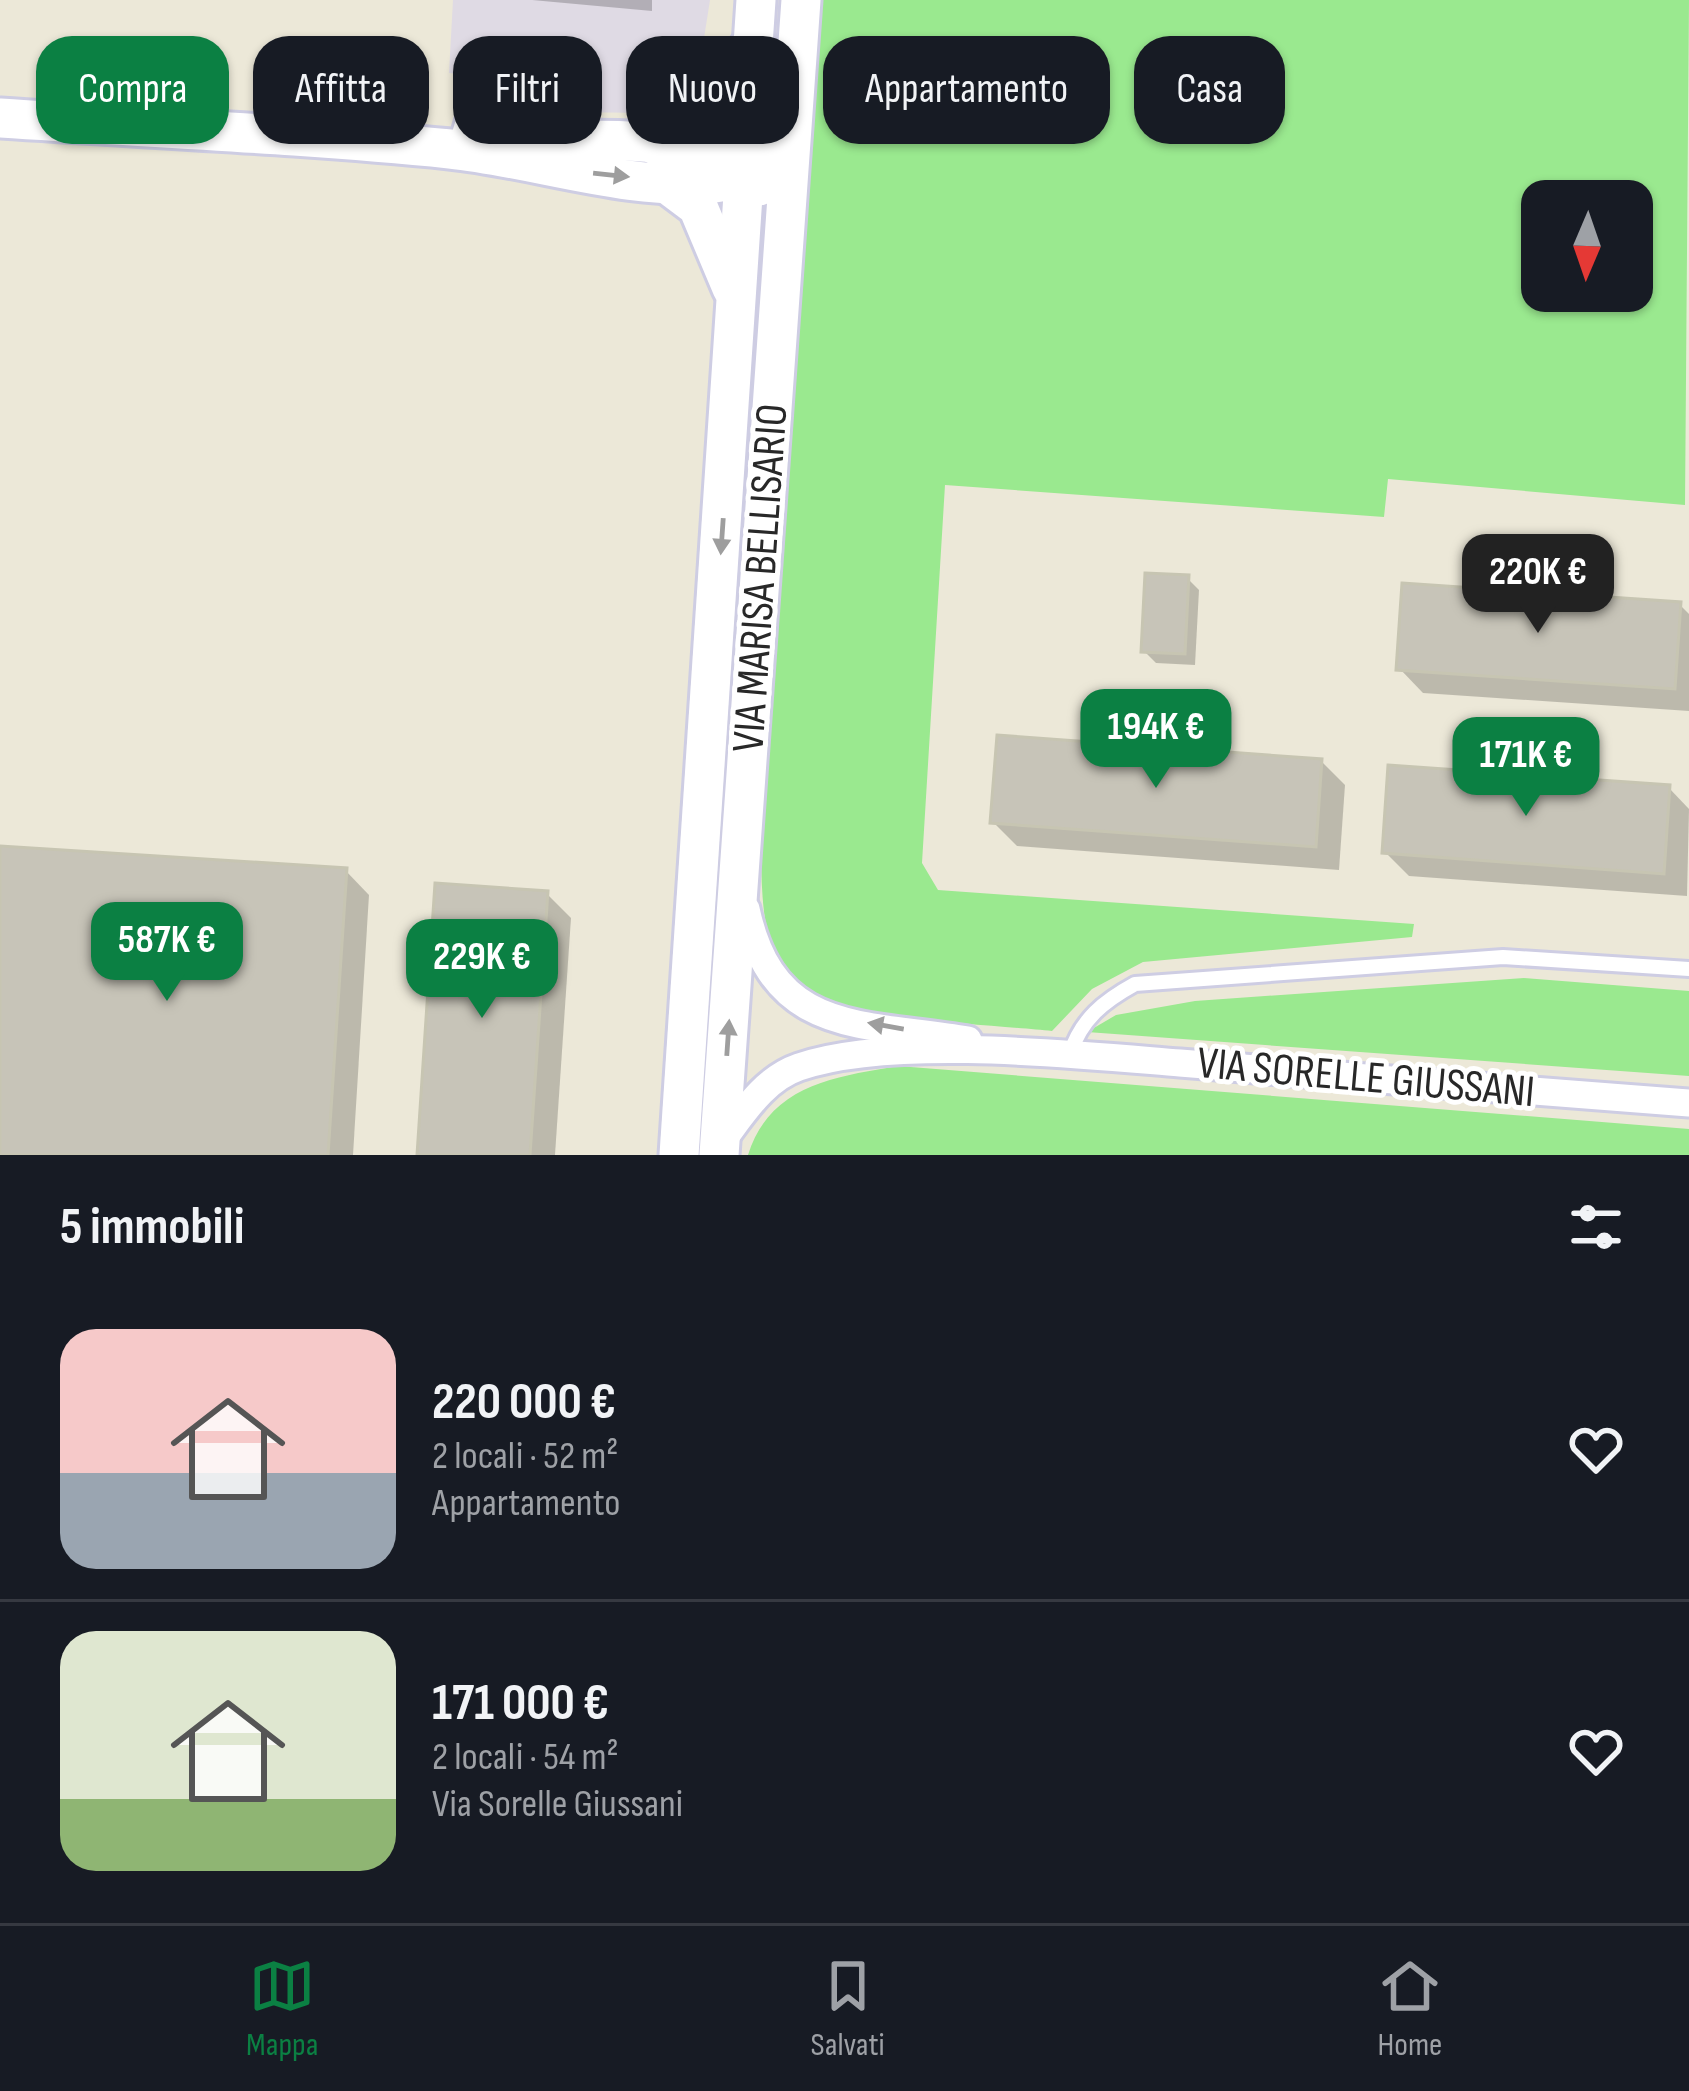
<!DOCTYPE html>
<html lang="it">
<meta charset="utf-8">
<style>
:root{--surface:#171b24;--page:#242831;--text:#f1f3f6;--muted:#9ea1a6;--line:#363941;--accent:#0b8043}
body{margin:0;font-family:"Sofia Sans Condensed",sans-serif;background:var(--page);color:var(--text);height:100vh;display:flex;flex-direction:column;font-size:45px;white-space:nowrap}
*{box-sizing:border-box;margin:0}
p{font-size:39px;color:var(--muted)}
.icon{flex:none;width:66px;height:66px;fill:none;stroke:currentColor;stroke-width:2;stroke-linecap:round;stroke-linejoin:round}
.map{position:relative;height:1155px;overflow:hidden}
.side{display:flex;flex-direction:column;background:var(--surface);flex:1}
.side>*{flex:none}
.guide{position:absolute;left:36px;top:36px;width:1617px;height:108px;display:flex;gap:24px}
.needle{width:78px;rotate:182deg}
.fabs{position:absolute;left:1521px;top:180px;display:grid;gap:24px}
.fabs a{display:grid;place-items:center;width:132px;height:132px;border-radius:24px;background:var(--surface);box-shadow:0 3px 9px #0004;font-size:60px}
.price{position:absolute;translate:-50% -102px;padding:0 27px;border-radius:24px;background:var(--accent);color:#fff;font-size:39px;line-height:78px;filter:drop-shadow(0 3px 6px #0008)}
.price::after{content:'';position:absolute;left:50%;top:72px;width:36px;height:27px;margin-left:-18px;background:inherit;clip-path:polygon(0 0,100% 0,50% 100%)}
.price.active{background:#222;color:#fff}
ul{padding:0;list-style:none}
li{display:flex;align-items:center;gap:36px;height:300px;padding:0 60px}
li+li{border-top:3px solid var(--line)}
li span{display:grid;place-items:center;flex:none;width:336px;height:240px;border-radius:36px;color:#555}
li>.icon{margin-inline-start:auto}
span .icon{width:144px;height:144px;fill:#fffc;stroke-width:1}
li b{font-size:51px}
h2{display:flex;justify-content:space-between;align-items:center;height:144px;padding:0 60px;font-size:51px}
.tag{padding:0 42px;border-radius:36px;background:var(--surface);box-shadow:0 3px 9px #0004;font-size:42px;line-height:108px}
.tag.active{background:var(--accent);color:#fff}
.dock{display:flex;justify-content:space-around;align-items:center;height:168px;border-top:3px solid var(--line);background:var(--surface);font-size:33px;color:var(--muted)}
.dock a{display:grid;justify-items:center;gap:6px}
.dock .active{color:var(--accent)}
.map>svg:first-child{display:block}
</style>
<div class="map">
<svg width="1689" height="1155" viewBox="0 0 1689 1155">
<rect width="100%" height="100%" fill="#ece8d8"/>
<!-- industrial -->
<polygon fill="#dfdae4" points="453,0 710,0 698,76 689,93 671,106 648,113 569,112 543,82 449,73"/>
<!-- green -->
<g fill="#9ae98f" fill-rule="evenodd">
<path d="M822,0h867l-4,505 -297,-26 -4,38 -439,-32 -23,378 16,27 476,34 -2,13 -269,25 -51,27 -40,42c-59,-7 -232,-10 -267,-58 -23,-33 -23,-78 -24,-116zM1542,201h90v90h-90z"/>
<polygon points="1524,978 1689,991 1689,1076 1087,1032 1116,1015 1195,1001"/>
<path d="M898,1066l791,63v26h-941c22,-70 86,-78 150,-89z"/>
</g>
<!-- shadow -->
<g fill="#0003">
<polygon points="532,0 652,0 652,11"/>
<polygon points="1187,578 1199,590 1195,665 1156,663 1144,651"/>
<polygon points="1680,605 1689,614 1689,711 1423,693 1399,668"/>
<polygon points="1321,761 1345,785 1339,870 1017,846 993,822"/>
<polygon points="1669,788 1689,809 1687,896 1409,876 1385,852"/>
<polygon points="0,849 345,870 369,895 353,1155 0,1155"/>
<polygon points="547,894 571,918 555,1155 420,1155"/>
</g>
<!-- building -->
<g fill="#c7c4b8" stroke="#c7c5b2" stroke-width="3">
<polygon points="1145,573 1189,575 1185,654 1141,652"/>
<polygon points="1402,583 1681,602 1675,689 1396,670"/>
<polygon points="997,735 1322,759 1316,847 990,823"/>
<polygon points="1388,765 1670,785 1664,874 1382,853"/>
<polygon points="0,846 347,868 328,1155 0,1155"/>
<polygon points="435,883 548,891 530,1155 417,1155"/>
</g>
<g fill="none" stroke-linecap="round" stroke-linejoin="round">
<defs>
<g id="lane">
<polyline points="456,144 476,76"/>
<path d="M1070,1054c11,-35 34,-53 65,-70l368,-27 186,12"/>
</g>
<g id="street">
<path d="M746,909c27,127 115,113 222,131"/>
<path d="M722,1141c22,-29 42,-62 77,-74 92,-32 282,-12 381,-4 170,14 339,27 509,40"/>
</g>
<g id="secondary">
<path d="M0,118c150,10 301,16 450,31 87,9 176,42 264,34 19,-2 35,-12 48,-26"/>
<path d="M499,145c70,-6 211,-17 260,41"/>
<path d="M657,146c48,-20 69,-51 91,-97"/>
<polyline points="662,180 698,207 732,288"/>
<polyline points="679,1155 756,0"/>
<polyline points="719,1155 801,0"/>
</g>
</defs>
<!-- lane casing -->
<use href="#lane" stroke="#cecde3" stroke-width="20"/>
<!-- street casing -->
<use href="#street" stroke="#cecde3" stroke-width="33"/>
<!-- secondary casing -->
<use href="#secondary" stroke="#cecde3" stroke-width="45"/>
<!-- lane -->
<use href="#lane" stroke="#fff" stroke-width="14"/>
<!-- street -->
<use href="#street" stroke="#fff" stroke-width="27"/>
<!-- secondary -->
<use href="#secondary" stroke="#fff" stroke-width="39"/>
</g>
<!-- one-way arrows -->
<defs><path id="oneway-solid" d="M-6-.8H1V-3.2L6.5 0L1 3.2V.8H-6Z" transform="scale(3)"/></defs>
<g fill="#9e9e9e">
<use href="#oneway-solid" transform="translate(611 175) rotate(6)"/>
<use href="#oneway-solid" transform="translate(722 536) rotate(94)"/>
<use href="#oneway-solid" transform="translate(886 1026) rotate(-170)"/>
<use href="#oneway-solid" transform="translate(728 1038) rotate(-86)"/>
</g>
<g text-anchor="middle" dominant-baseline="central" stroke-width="10" stroke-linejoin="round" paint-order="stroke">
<!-- street labels -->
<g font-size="45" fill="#282828" stroke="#fff">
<text transform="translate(761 578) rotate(-86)">VIA MARISA BELLISARIO</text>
<text transform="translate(1366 1078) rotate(5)">VIA SORELLE GIUSSANI</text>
</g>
</g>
</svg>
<div class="fabs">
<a><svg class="needle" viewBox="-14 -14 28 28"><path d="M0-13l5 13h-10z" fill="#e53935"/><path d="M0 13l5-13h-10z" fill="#9ea1a6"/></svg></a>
</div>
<b class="price active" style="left:1538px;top:636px">220K €</b>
<b class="price" style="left:1156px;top:791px">194K €</b>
<b class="price" style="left:1526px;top:819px">171K €</b>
<b class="price" style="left:167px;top:1004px">587K €</b>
<b class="price" style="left:482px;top:1021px">229K €</b>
<div class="guide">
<a class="tag active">Compra</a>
<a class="tag">Affitta</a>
<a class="tag">Filtri</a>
<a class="tag">Nuovo</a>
<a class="tag">Appartamento</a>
<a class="tag">Casa</a>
</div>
</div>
<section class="side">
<h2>5 immobili<svg class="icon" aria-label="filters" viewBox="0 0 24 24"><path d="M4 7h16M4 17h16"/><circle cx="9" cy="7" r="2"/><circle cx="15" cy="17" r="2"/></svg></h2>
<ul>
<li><span style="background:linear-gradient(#f6c9c9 60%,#9aa5b1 0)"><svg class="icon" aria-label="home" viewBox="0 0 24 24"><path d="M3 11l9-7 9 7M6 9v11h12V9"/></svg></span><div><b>220 000 €</b><p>2 locali · 52 m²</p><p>Appartamento</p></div><svg class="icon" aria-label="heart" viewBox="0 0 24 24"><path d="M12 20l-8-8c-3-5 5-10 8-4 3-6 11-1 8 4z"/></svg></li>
<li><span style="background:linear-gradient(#dfe7d0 70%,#8fb573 0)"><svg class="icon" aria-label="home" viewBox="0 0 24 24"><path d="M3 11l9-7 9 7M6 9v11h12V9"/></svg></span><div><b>171 000 €</b><p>2 locali · 54 m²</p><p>Via Sorelle Giussani</p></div><svg class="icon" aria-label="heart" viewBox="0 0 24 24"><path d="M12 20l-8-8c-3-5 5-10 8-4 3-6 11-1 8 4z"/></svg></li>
</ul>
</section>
<nav class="dock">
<a class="active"><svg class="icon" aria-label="map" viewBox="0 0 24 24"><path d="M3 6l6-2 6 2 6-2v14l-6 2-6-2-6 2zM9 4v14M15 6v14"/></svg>Mappa</a>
<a><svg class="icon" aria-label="saved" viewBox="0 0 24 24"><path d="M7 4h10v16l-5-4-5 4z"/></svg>Salvati</a>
<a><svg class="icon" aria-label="home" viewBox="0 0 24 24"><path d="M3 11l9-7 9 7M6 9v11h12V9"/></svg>Home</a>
</nav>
